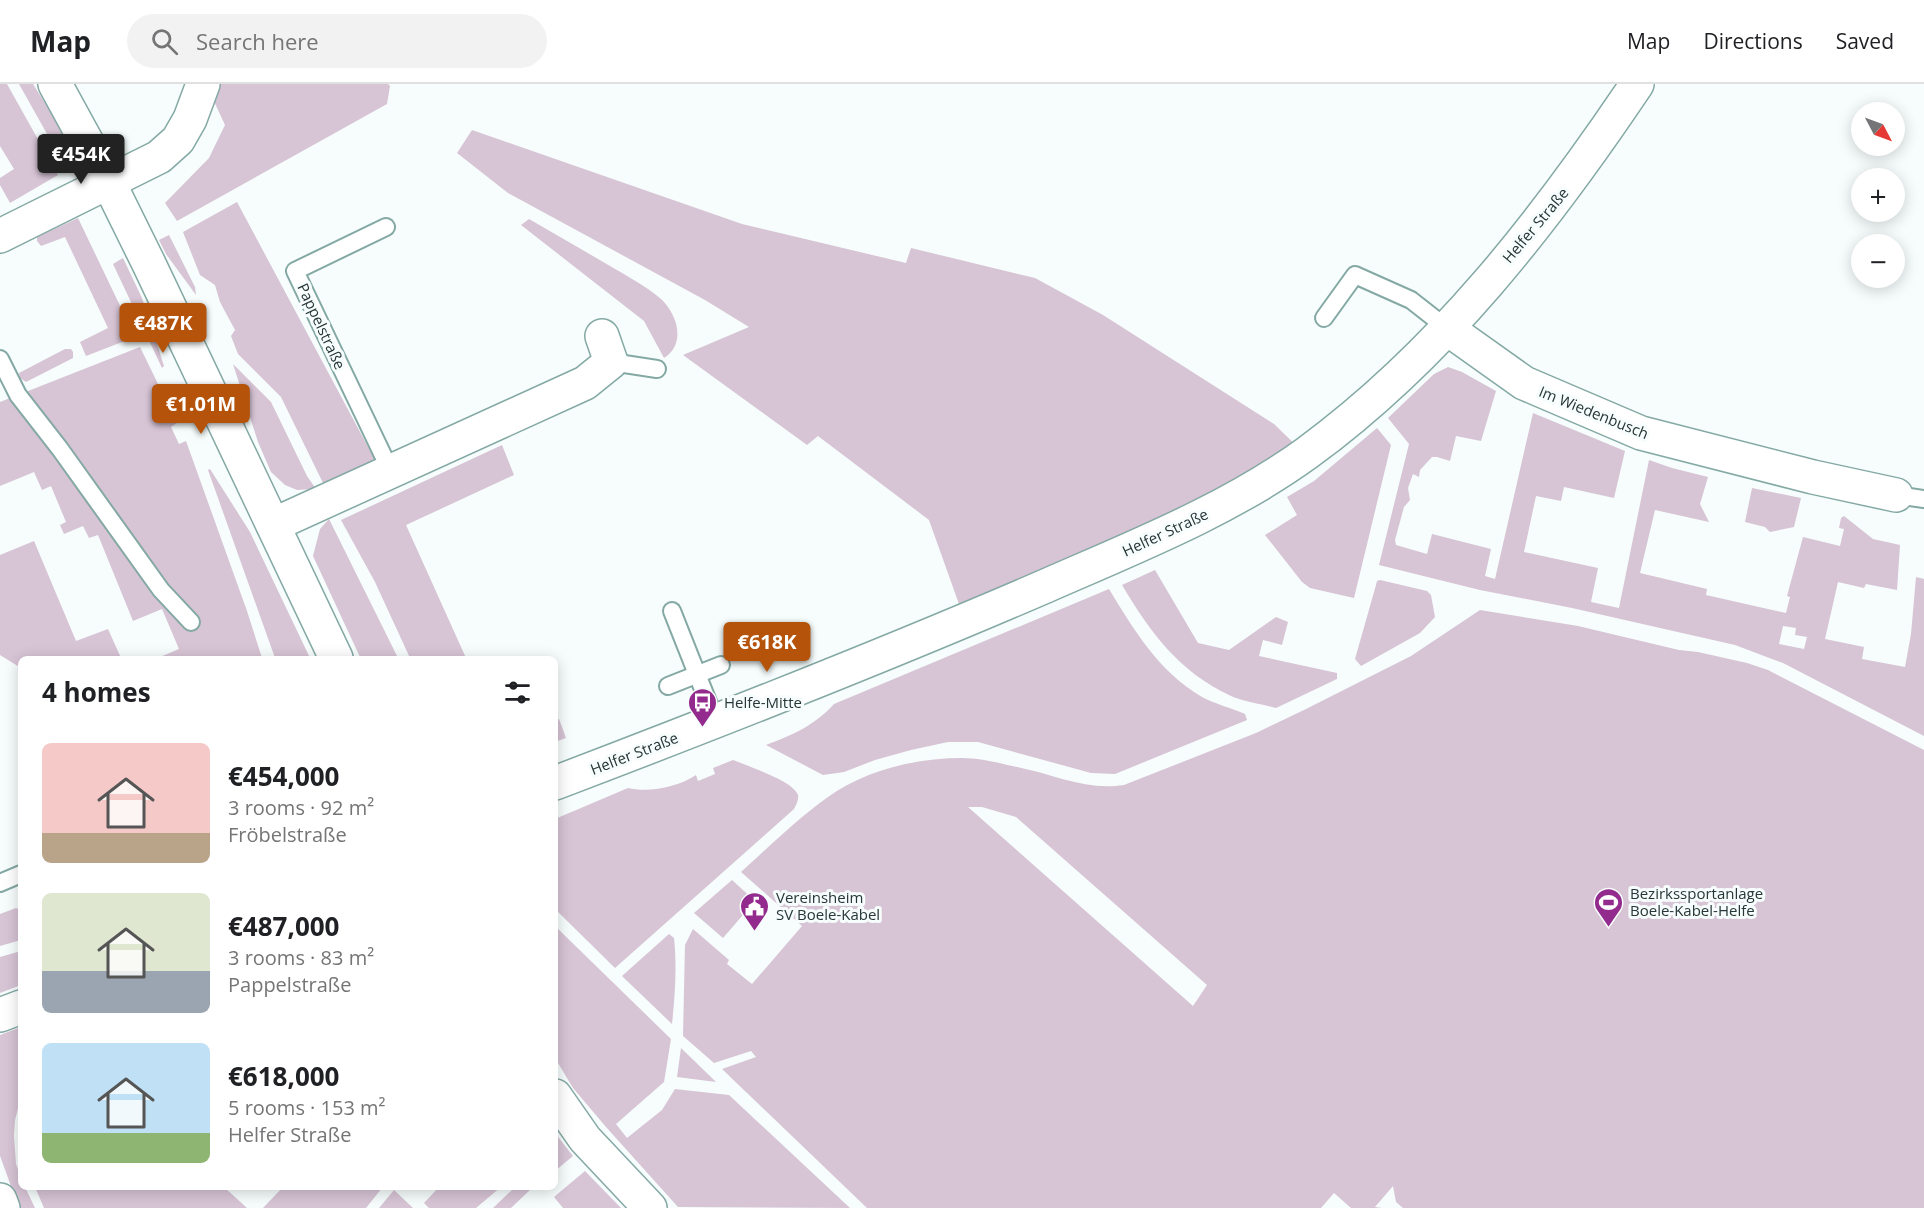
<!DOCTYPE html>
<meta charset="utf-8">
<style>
:root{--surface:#fff;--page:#f2f2f2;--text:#202124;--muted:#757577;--line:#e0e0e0;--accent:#b45309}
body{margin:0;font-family:"Open Sans",sans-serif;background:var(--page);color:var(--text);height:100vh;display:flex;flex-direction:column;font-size:22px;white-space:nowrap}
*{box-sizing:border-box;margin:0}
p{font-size:20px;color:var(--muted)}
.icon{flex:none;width:33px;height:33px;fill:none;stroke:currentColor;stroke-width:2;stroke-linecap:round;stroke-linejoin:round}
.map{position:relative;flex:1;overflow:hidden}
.side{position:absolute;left:18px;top:572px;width:540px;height:534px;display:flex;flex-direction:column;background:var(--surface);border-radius:9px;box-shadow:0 3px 15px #0003}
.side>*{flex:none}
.needle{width:39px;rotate:131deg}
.tools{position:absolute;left:1851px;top:18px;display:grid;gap:12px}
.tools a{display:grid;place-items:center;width:54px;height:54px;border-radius:50%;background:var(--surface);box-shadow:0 3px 15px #0003;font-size:30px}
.price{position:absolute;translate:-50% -51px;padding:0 14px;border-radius:6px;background:var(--accent);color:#fff;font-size:20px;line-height:39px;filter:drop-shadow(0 2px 3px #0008)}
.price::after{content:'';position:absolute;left:50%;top:36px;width:18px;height:14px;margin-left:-9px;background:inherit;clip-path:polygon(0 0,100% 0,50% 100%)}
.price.on{background:#222;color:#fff}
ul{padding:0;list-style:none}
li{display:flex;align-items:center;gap:18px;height:150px;padding:0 24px}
li span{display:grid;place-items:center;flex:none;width:168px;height:120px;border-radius:9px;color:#555}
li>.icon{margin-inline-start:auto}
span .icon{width:72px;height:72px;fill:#fffc;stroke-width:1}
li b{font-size:26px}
h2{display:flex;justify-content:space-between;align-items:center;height:72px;padding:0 24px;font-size:26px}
header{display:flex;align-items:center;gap:36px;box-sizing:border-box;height:84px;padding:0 30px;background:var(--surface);border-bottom:2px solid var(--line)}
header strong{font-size:28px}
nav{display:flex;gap:33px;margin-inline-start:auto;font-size:21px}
.search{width:420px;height:54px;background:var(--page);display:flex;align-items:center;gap:15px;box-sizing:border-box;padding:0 21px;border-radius:33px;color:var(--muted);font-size:22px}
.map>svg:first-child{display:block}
</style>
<header>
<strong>Map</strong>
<div class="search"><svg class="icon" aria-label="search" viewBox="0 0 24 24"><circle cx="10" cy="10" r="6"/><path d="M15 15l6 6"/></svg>Search here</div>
<nav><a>Map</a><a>Directions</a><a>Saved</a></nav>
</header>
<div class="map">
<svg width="1924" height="1124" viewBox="0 0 1924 1124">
<rect width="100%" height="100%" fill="#f6fdfc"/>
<!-- green -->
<g fill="#d7c4d5" fill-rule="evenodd">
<polygon points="0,0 7,0 58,91 10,119 0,101 0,94 14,85 0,62"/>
<path d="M19,0h14c16,27 42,57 36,89z"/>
<polygon points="217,0 388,0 390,2 387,20 177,137 165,119 209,74 225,41 212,13"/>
<polygon points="472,46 742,140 906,179 911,164 1035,194 1103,231 1274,340 1305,370 965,537 929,436 818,352 807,361 683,271 749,243 705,216 508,109 457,69"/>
<polygon points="237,118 375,376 324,401 281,313 238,270 231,252 235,246 220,218 215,201 200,191 183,148"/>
<polygon points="78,134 135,253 86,272 80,258 108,244 65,153 41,162 37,157 37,153"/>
<path d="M529,135c27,16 54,31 81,47 17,10 36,20 51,33 17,16 25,45 3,59l-20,-37 -123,-96z"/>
<polygon points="169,151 195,203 196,211 166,170 159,156"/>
<polygon points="123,174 142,214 164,282 162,284 113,180"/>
<polygon points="140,263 177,339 171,343 179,360 186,357 247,527 262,574 161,574 160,573 179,565 162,525 133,537 98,451 89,454 83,442 64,450 60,441 66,438 51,402 42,406 34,388 0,402 0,318"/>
<polygon points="65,265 71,265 73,268 73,274 26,298 20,294 19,289"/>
<polygon points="233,280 271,318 307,392 316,405 297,406 285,401 271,388 258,358"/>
<path d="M1448,283l14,5 34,19 -15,50 -25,-5 -6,25 -13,-4h-5l-12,13 -1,7 -6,-3 -5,14 2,12 -6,7 -9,33 1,5 31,9 5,-20 59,15 -6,27 10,3 38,-166 92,38 -11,47 -50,-11 -3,14 -25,-5 -12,56 74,16 -7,34 28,6 30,-148 23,8 36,9 -8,27 9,18 -54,-12 -15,63 67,16 -1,6 80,18 4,-16 -3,-1 16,-59 37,9 4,-17 -5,-1 2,-10 3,-2 29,23 27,6 -3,45 -31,-6 -2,4 -26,-6 -13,57 39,8 -2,12 43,8 6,-33 5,-57 8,2v157l-141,-73 -48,-18 -163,-37 -92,-18 -101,-25 30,-121 -21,-26 46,-44zM1783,542l13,2 -1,7 12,2 -3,12 -25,-5z"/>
<polygon points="1377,344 1391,361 1354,514 1310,504 1302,498 1265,451 1297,431 1287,413 1314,397"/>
<polygon points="502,361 514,391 406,441 466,574 410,574 375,498 341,436"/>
<polygon points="210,385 250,448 310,574 275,574 208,386"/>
<polygon points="1752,404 1801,414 1794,443 1770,448 1765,443 1745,438"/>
<polygon points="329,435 398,574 360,573 313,472 320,445"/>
<polygon points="34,457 76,557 108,545 121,574 21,574 21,584 0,571 0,471"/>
<path d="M1155,486l43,73 31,7 47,-33 12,5 -6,23 -19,-5 -4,16 78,17v6l-61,29c-14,-4 -31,-6 -45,-12 -52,-24 -81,-64 -109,-111z"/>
<polygon points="1380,496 1427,507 1431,511 1435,533 1420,549 1361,582 1355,575 1376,501 1377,497"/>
<path d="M1109,505c25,41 50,83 93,108 13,7 29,11 43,17l2,6 -132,54 -24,-1 -113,-31h-30l-37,8 -36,10 -31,12 -21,3 -57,-30c27,-10 49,-20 68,-41z"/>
<path d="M1480,526l98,16 101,24 19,2 49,11 21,7 156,80v458h-521l-7,-6 -3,-16 -18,21 7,1h-31l-17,-15 -13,15h-454l-145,-139 34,-12 -5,-6 -37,12 -31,-27 2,-91 8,-16 36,31 -2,4 25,20 50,-58 -61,-54c28,-25 56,-53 87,-75 37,-27 89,-39 134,-39 19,0 41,6 59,10 35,7 66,23 103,17l132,-52 50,-24 105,-53zM968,723h14l34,10 191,168 -14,21z"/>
<polygon points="559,635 566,654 555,658 555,636"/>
<path d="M733,676c14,6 61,21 65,35 1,5 -2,10 -4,14l-179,159 -60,-59v-90l73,-31c21,5 50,-1 68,-13l2,6 17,-7 -2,-6z"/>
<polygon points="732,796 755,817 723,854 694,829"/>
<polygon points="16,824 21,826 21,856 0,862 0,830"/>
<polygon points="555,842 671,955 664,998 616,1040 627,1054 662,1026 675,1005 729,1011 850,1124 678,1123 606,1043 573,1004 555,974"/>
<path d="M669,850l5,4c3,29 1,57 -2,86l-50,-48z"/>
<polygon points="21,867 21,901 0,909 0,873"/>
<polygon points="21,943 21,1013 15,1036 14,1052 16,1080 21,1094 21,1102 25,1103 35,1124 19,1124 0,1072 0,951"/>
<polygon points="681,964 716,998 677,993"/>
<polygon points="555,1049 573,1072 555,1087"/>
<polygon points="585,1087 619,1122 621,1124 563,1124 554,1113"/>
<polygon points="35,1103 224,1103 247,1124 44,1124"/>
<polygon points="283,1103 382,1102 382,1104 366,1124 263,1124"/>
<polygon points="439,1103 439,1102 501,1103 476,1124 429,1124 424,1119"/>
<polygon points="515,1103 529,1103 531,1105 511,1124 493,1124"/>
<polygon points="394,1106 413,1124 379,1124"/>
</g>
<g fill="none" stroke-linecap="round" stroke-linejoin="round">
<defs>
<g id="lane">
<polyline points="386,143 295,187 391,388"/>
<polyline points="1324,234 1355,191 1411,216 1448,245"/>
<polyline points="0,275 18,311 60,365 161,506 191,538"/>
<polyline points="611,278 657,285"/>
<polyline points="1896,411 1924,415"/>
<polyline points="672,527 716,638"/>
<polyline points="668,602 721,581"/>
<polyline points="0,799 21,790"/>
</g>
<g id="street">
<polyline points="0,152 159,73 178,56 190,35 203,0"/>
<polyline points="1448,245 1524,299 1641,349 1813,393 1896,411"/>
<polyline points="273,441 585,299 611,278 602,252"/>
<polyline points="0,1116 3,1124"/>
</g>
<g id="secondary">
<polyline points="55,0 108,97 149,180 336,574"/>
<path d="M555,699c163,-62 326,-126 486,-195 91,-40 186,-77 266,-135 134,-98 238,-232 330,-369"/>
<polyline points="0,931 21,923"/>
<polyline points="555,1012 585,1055 650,1124"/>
</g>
</defs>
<!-- lane casing -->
<use href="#lane" stroke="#84a9a4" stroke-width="20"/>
<!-- street casing -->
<use href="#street" stroke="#84a9a4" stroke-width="36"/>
<!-- secondary casing -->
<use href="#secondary" stroke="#84a9a4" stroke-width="36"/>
<!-- lane -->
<use href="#lane" stroke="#fff" stroke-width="16"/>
<!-- street -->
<use href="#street" stroke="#fff" stroke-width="33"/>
<!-- secondary -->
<use href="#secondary" stroke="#fff" stroke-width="33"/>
</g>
<!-- icons -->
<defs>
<symbol id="bus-pin" viewBox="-11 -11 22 30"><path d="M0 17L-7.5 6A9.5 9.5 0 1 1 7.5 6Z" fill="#932a8d" stroke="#f6fdfc"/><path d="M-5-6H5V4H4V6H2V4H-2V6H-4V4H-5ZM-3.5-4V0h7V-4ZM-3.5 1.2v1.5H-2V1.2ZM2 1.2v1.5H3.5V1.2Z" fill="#fff"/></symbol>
<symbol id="stadium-pin" viewBox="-11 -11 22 30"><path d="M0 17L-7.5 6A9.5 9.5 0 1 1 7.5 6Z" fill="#932a8d" stroke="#f6fdfc"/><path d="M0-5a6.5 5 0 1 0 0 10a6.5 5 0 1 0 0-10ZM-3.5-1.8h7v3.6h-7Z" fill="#fff"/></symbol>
<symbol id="civic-pin" viewBox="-11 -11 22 30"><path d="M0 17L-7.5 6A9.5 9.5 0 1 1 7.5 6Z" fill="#932a8d" stroke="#f6fdfc"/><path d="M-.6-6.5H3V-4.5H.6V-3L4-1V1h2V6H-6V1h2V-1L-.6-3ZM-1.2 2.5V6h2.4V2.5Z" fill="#fff"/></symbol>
</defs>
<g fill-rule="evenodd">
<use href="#bus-pin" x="686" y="602" width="33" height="45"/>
<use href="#stadium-pin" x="1592" y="802" width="33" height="45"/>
<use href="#civic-pin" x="738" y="806" width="33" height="45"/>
</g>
<g text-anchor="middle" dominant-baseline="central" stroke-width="6" stroke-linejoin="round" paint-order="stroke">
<!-- street labels -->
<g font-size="15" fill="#273735" stroke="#f6fdfc">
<text transform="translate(1535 141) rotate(-50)">Helfer Straße</text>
<text transform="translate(322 242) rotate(65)">Pappelstraße</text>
<text transform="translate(1594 328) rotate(22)">Im Wiedenbusch</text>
<text transform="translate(1165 448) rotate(-25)">Helfer Straße</text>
<text transform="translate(634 669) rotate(-21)">Helfer Straße</text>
</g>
<!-- poi labels -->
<g font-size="15" fill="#273735" stroke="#f6fdfc" text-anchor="start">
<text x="724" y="618">Helfe-Mitte</text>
<text x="1630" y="809">Bezirkssportanlage<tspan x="1630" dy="17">Boele-Kabel-Helfe</tspan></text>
<text x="776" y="813">Vereinsheim<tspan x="776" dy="17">SV Boele-Kabel</tspan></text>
</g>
</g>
</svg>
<div class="tools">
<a><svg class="needle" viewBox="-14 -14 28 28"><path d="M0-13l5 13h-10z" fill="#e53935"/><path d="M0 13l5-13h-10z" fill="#757577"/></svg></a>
<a>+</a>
<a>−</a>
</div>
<b class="price on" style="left:81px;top:101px">€454K</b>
<b class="price" style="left:163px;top:270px">€487K</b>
<b class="price" style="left:201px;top:351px">€1.01M</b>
<b class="price" style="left:767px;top:589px">€618K</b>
<section class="side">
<h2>4 homes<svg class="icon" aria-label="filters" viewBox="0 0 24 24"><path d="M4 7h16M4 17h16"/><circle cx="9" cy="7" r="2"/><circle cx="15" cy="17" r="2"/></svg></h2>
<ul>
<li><span style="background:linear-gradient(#f6c9c9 75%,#b9a48a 0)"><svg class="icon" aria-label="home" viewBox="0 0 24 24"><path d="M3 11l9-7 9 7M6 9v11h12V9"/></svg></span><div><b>€454,000</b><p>3 rooms · 92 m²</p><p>Fröbelstraße</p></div></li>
<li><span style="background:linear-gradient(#dfe7d0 65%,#9aa5b1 0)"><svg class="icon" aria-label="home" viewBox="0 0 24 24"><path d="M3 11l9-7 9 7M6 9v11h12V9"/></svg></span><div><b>€487,000</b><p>3 rooms · 83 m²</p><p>Pappelstraße</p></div></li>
<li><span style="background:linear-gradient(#bfe0f5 75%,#8fb573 0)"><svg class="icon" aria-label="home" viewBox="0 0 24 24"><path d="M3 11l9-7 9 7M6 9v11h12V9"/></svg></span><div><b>€618,000</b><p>5 rooms · 153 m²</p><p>Helfer Straße</p></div></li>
</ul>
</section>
</div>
